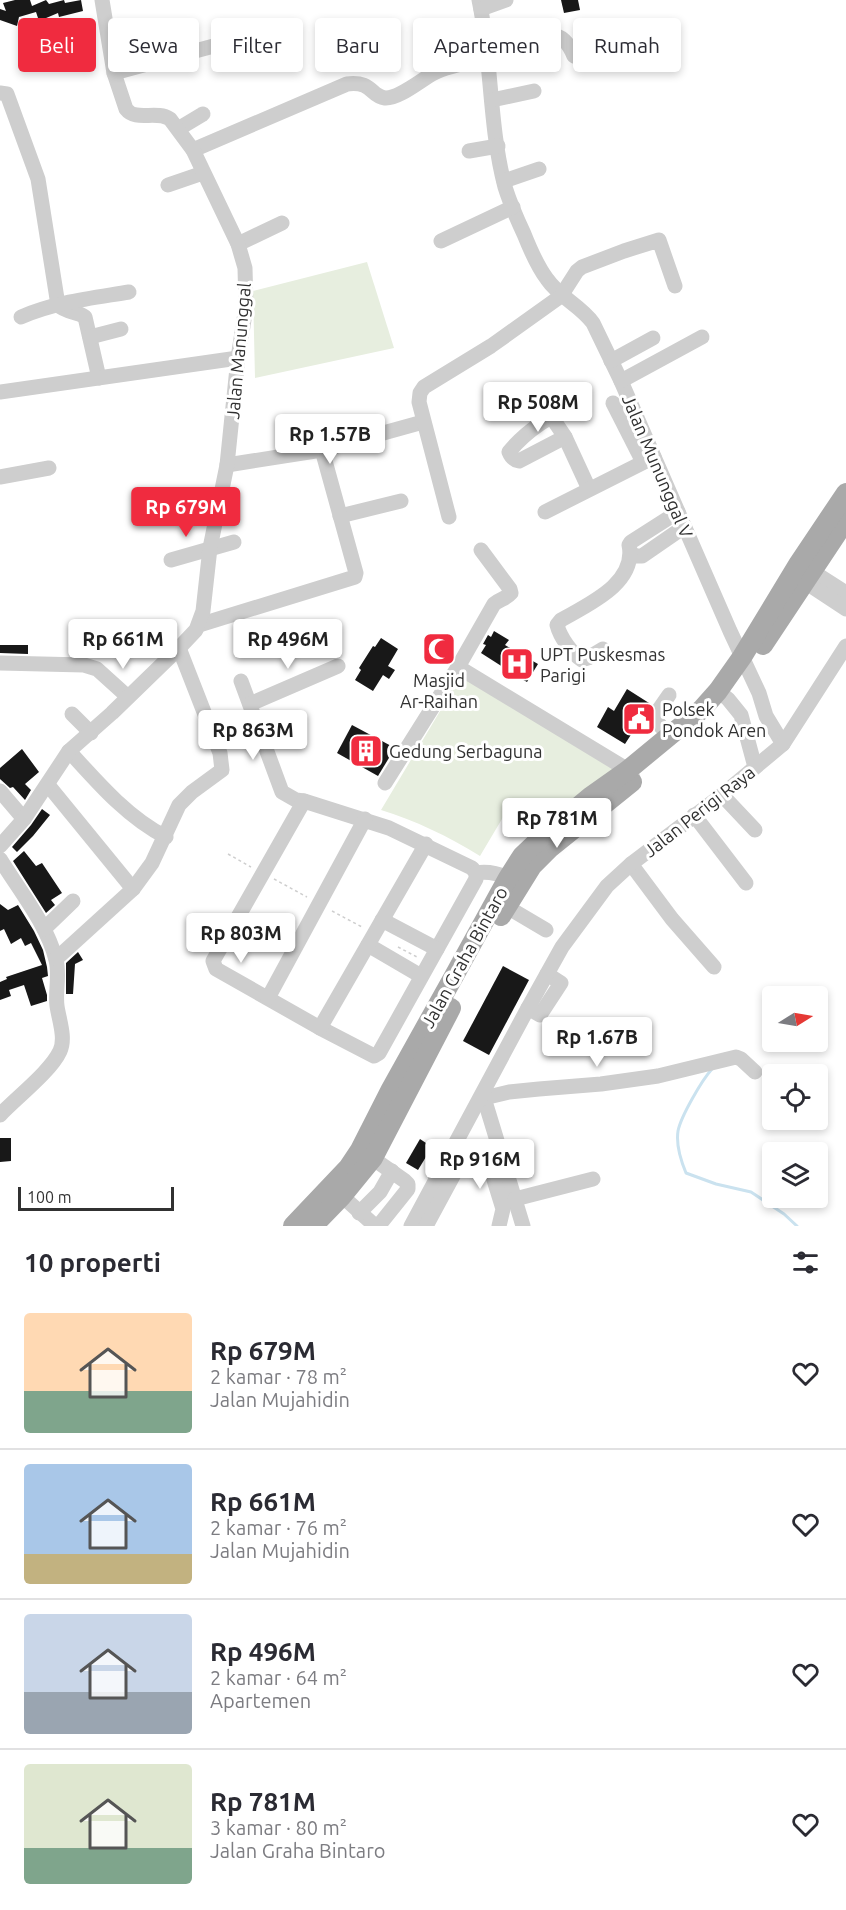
<!DOCTYPE html>
<html lang="id">
<meta charset="utf-8">
<style>
:root{--surface:#fff;--page:#f7f7f7;--text:#2b2b33;--muted:#7c7c81;--line:#e1e1e2;--accent:#f02b3f}
body{margin:0;font-family:Ubuntu,sans-serif;background:var(--page);color:var(--text);height:100vh;display:flex;flex-direction:column;font-size:22px;white-space:nowrap}
*{box-sizing:border-box;margin:0}
p{font-size:20px;color:var(--muted)}
.icon{flex:none;width:33px;height:33px;fill:none;stroke:currentColor;stroke-width:2;stroke-linecap:round;stroke-linejoin:round}
.map{position:relative;height:1226px;overflow:hidden}
.panel{display:flex;flex-direction:column;background:var(--surface);flex:1}
.panel>*{flex:none}
.guide{position:absolute;left:18px;top:18px;width:810px;height:54px;display:flex;gap:12px}
.needle{width:39px;rotate:79deg}
.buttons{position:absolute;left:762px;top:986px;display:grid;gap:12px}
.buttons a{display:grid;place-items:center;width:66px;height:66px;border-radius:6px;background:var(--surface);box-shadow:0 3px 9px #0003;font-size:30px}
.scale{position:absolute;left:18px;bottom:15px;width:156px;box-sizing:border-box;padding-left:6px;border:3px solid #313131;border-top:0;font-size:16px;line-height:21px;white-space:nowrap;color:#313131;-webkit-text-stroke:4px #fff;paint-order:stroke}
.price{position:absolute;translate:-50% -51px;padding:0 14px;border-radius:6px;background:#fff;color:#222;font-size:20px;line-height:39px;filter:drop-shadow(0 2px 3px #0008)}
.price::after{content:'';position:absolute;left:50%;top:36px;width:18px;height:14px;margin-left:-9px;background:inherit;clip-path:polygon(0 0,100% 0,50% 100%)}
.price.on{background:var(--accent);color:#fff}
ul{padding:0;list-style:none}
li{display:flex;align-items:center;gap:18px;height:150px;padding:0 24px}
li+li{border-top:2px solid var(--line)}
li span{display:grid;place-items:center;flex:none;width:168px;height:120px;border-radius:6px;color:#555}
li>.icon{margin-inline-start:auto}
span .icon{width:72px;height:72px;fill:#fffc;stroke-width:1}
li b{font-size:26px}
h2{display:flex;justify-content:space-between;align-items:center;height:72px;padding:0 24px;font-size:26px}
.pill{padding:0 21px;border-radius:6px;background:var(--surface);box-shadow:0 3px 9px #0003;font-size:21px;line-height:54px}
.pill.on{background:var(--accent);color:#fff}
.map>svg:first-child{display:block}
</style>
<div class="map">
<svg width="846" height="1226" viewBox="0 0 846 1226">
<rect width="100%" height="100%" fill="#fff"/>
<!-- green -->
<g fill="#e7eedf">
<polygon points="367,262 394,348 255,378 253,291"/>
<path d="M461,676l157,94 -69,56 -37,-24 -32,54c-32,-20 -64,-35 -99,-46z"/>
</g>
<g fill="none" stroke-linecap="round" stroke-linejoin="round">
<!-- stream -->
<path stroke="#cae2ef" stroke-width="3" d="M712,1069c-10,11 -31,47 -34,62 -2,13 3,30 8,42l30,11 35,8 33,22 13,12"/>
</g>
<!-- building -->
<g fill="#181818">
<polygon points="15,0 30,0 32,6 46,0 49,4 64,0 65,3 81,0 83,11 59,17 58,13 39,21 36,12 19,17 17,26 0,20 0,9 6,11 3,3"/>
<polygon points="561,0 578,0 580,10 564,13"/>
<polygon points="494,631 509,640 505,645 538,664 527,682 516,676 514,680 503,674 506,669 481,653 486,645 483,644 488,635 491,637"/>
<polygon points="447,635 452,658 430,663 425,640"/>
<polygon points="381,638 398,649 388,666 395,670 389,679 383,675 373,691 355,680 361,670 359,668 373,646 375,647"/>
<polygon points="0,645 28,645 28,654 0,653"/>
<polygon points="627,689 649,703 639,719 645,723 639,732 634,730 625,744 597,727 608,707 614,711"/>
<polygon points="352,725 395,748 378,776 337,753"/>
<polygon points="22,749 39,772 25,784 31,790 25,800 13,787 10,788 0,779 0,768"/>
<polygon points="42,809 50,815 33,836 17,852 12,847 31,825"/>
<polygon points="24,851 36,866 42,863 62,893 51,900 55,905 46,913 13,861"/>
<polygon points="0,904 8,910 18,905 34,931 43,950 47,967 48,976 42,978 47,995 47,1001 31,1006 24,985 9,990 11,996 0,1000 0,982 7,979 6,977 42,965 31,943 25,946 21,938 11,944 4,929 0,931"/>
<polygon points="78,952 83,960 75,964 73,994 66,994 66,963"/>
<polygon points="503,966 529,980 489,1055 463,1041"/>
<polygon points="0,1138 11,1138 11,1161 0,1162"/>
<polygon points="420,1139 432,1147 418,1170 406,1163"/>
</g>
<g fill="none" stroke-linecap="round" stroke-linejoin="round">
<!-- path -->
<g stroke="#cecece" stroke-width="1.5" stroke-dasharray="3 3" stroke-linecap="butt">
<polyline points="228,854 251,867"/>
<polyline points="274,879 307,897"/>
<polyline points="332,911 362,927"/>
<polyline points="398,947 417,957"/>
</g>
<!-- minor -->
<g stroke="#cecece" stroke-width="15">
<path d="M479,0c13,61 10,127 26,187 5,16 12,32 19,47 6,15 13,32 23,45 12,18 34,27 46,44l28,58 109,250 29,62 7,23 17,28"/>
<polyline points="481,9 506,0"/>
<path d="M486,41l60,-8c17,3 22,9 28,23"/>
<polyline points="114,73 221,44"/>
<path d="M0,93l7,1 31,85 20,126c8,8 19,6 27,12l14,61"/>
<polyline points="492,100 534,91"/>
<polyline points="178,129 203,114"/>
<path d="M193,150l154,-66c26,-3 23,12 38,14 14,1 37,-19 49,-25 16,-8 37,-11 54,-15"/>
<polyline points="469,151 498,146"/>
<polyline points="504,181 539,169"/>
<polyline points="168,185 203,173"/>
<polyline points="441,241 513,207"/>
<polyline points="238,244 282,223"/>
<path d="M21,317c34,-15 72,-19 108,-25"/>
<polyline points="90,337 121,329"/>
<polyline points="611,361 653,338"/>
<polyline points="621,381 702,337"/>
<polyline points="0,392 238,358"/>
<polyline points="613,403 643,462"/>
<polyline points="551,416 565,437 589,489"/>
<path d="M565,437l-46,24c-5,-1 -8,-4 -10,-9 19,-24 46,-38 72,-52"/>
<polyline points="227,465 322,450 423,422"/>
<polyline points="0,477 49,468"/>
<polyline points="545,512 654,457"/>
<polyline points="340,516 401,501"/>
<polyline points="171,517 218,508"/>
<polyline points="449,517 419,402 420,393 424,387 491,346 561,296 577,271 582,267 624,251 659,240 675,286"/>
<polyline points="631,552 634,556 642,556 684,527"/>
<polyline points="171,560 234,542"/>
<polyline points="804,566 846,593"/>
<polyline points="796,576 846,609"/>
<polyline points="199,625 355,577 356,573 322,450"/>
<path d="M603,649l-15,9 -6,2c-10,-6 -22,-23 -25,-35l4,-5c28,-16 76,-37 68,-75l2,-3 47,-30"/>
<polyline points="0,663 84,665 97,669 128,697"/>
<polyline points="458,667 628,770 633,778"/>
<polyline points="241,681 282,792 296,800 304,801"/>
<polyline points="718,691 728,699 741,715 755,767"/>
<polyline points="669,695 653,718 670,736"/>
<polyline points="250,704 338,666"/>
<polyline points="72,714 91,733"/>
<path d="M69,751c28,31 59,67 97,86"/>
<path d="M385,783l73,-116 36,-63c6,-5 12,-5 17,-11l-1,-4 -29,-39"/>
<polyline points="48,785 133,889"/>
<polyline points="0,791 24,819"/>
<polyline points="722,795 755,830"/>
<polygon points="304,801 389,828 472,868 476,873 476,879 379,1053 374,1056 320,1028 216,969 213,961"/>
<polyline points="694,815 746,883"/>
<path d="M0,846l24,-27 45,-68 43,-38 67,-65 17,-18 7,-19 7,-63 17,-83 11,-107 8,-51 -1,-39 -7,-24 -45,-94 -23,-31c-14,-9 -34,3 -44,-10l-12,-36 -12,-73"/>
<path d="M0,859c19,31 47,65 56,101 4,15 -1,31 1,46 2,14 9,32 3,45 -9,20 -44,47 -60,64"/>
<polyline points="631,864 672,919 714,967"/>
<path d="M476,873c12,-2 21,0 32,5"/>
<polyline points="507,907 546,930"/>
<polyline points="382,920 437,949"/>
<polyline points="44,929 73,901"/>
<polyline points="368,945 421,976"/>
<polyline points="56,959 133,889 152,863 179,805 192,792 222,770 220,753 179,648"/>
<polyline points="268,998 365,819"/>
<polyline points="528,1008 540,1015 561,983 547,974"/>
<polyline points="320,1028 426,844"/>
<polyline points="481,1097 484,1098 523,1226"/>
<polyline points="484,1098 509,1092 539,1089 601,1084 658,1076 736,1057 741,1059 755,1072"/>
<polyline points="342,1196 373,1224 380,1224 408,1189 408,1184 405,1181 365,1153"/>
<polyline points="515,1199 593,1179"/>
<polyline points="359,1213 380,1192 392,1171"/>
<polyline points="411,1226 528,1008 562,947 607,886 631,864 722,795 783,744 846,646"/>
<path d="M426,1226l40,-74c7,-5 14,-4 20,2l17,55 -4,17"/>
</g>
<!-- major -->
<g stroke="#a9a9a9" stroke-width="20">
<polyline points="763,645 846,520"/>
<polyline points="501,916 532,866 550,848 632,782"/>
<polyline points="293,1226 348,1168 360,1150 391,1089 454,976 508,878 522,856 542,837 590,797 628,770 702,709 718,691 742,657 799,563 846,493"/>
<polyline points="313,1226 342,1196 373,1158 451,1008"/>
</g>
</g>
<!-- icons -->
<defs>
<symbol id="mosque-square" viewBox="-11 -11 22 22"><rect x="-9" y="-9" width="18" height="18" rx="4" fill="#f02b3f" stroke="#fff"/><path d="M3.5-4.9A6 6 0 1 0 3.5 4.9A5 5 0 1 1 3.5-4.9Z" fill="#fff"/></symbol>
<symbol id="hospital-square" viewBox="-11 -11 22 22"><rect x="-9" y="-9" width="18" height="18" rx="4" fill="#f02b3f" stroke="#fff"/><path d="M-5-5h3v3.5h4V-5h3V5h-3V1.5h-4V5h-3Z" fill="#fff"/></symbol>
<symbol id="civic-square" viewBox="-11 -11 22 22"><rect x="-9" y="-9" width="18" height="18" rx="4" fill="#f02b3f" stroke="#fff"/><path d="M-.6-6.5H3V-4.5H.6V-3L4-1V1h2V6H-6V1h2V-1L-.6-3ZM-1.2 2.5V6h2.4V2.5Z" fill="#fff"/></symbol>
<symbol id="building-square" viewBox="-11 -11 22 22"><rect x="-9" y="-9" width="18" height="18" rx="4" fill="#f02b3f" stroke="#fff"/><path d="M-4-6H4V6H1V3H-1V6H-4ZM-2.5-4.3h1.7v1.8h-1.7ZM.8-4.3h1.7v1.8H.8ZM-2.5-1h1.7V.8h-1.7ZM.8-1h1.7V.8H.8Z" fill="#fff"/></symbol>
</defs>
<g fill-rule="evenodd">
<use href="#mosque-square" x="420" y="630" width="38" height="38"/>
<use href="#hospital-square" x="498" y="645" width="38" height="38"/>
<use href="#civic-square" x="620" y="700" width="38" height="38"/>
<use href="#building-square" x="347" y="732" width="38" height="38"/>
</g>
<g text-anchor="middle" dominant-baseline="central" stroke-width="6" stroke-linejoin="round" paint-order="stroke">
<!-- street labels -->
<g font-size="18" fill="#313131" stroke="#fff">
<text transform="translate(238 351) rotate(-85)">Jalan Manunggal</text>
<text transform="translate(658 466) rotate(67)">Jalan Mununggal V</text>
<text transform="translate(699 811) rotate(-38)">Jalan Perigi Raya</text>
<text transform="translate(464 957) rotate(-61)">Jalan Graha Bintaro</text>
</g>
<!-- poi labels -->
<g font-size="18" fill="#313131" stroke="#fff" text-anchor="start">
<text x="540" y="654">UPT Puskesmas<tspan x="540" dy="21">Parigi</tspan></text>
<text x="439" y="680" text-anchor="middle">Masjid<tspan x="439" dy="21">Ar-Raihan</tspan></text>
<text x="662" y="709">Polsek<tspan x="662" dy="21">Pondok Aren</tspan></text>
<text x="389" y="751">Gedung Serbaguna</text>
</g>
</g>
</svg>
<div class="buttons">
<a><svg class="needle" viewBox="-14 -14 28 28"><path d="M0-13l5 13h-10z" fill="#e53935"/><path d="M0 13l5-13h-10z" fill="#7c7c81"/></svg></a>
<a><svg class="icon" aria-label="locate" viewBox="0 0 24 24"><circle cx="12" cy="12" r="6"/><path d="M12 2v4M12 18v4M2 12h4M18 12h4"/></svg></a>
<a><svg class="icon" aria-label="layers" viewBox="0 0 24 24"><path d="M12 4l9 5-9 5-9-5zM3 14l9 5 9-5"/></svg></a>
</div>
<div class="scale">100 m</div>
<b class="price" style="left:538px;top:433px">Rp 508M</b>
<b class="price" style="left:330px;top:465px">Rp 1.57B</b>
<b class="price on" style="left:186px;top:538px">Rp 679M</b>
<b class="price" style="left:123px;top:670px">Rp 661M</b>
<b class="price" style="left:288px;top:670px">Rp 496M</b>
<b class="price" style="left:253px;top:761px">Rp 863M</b>
<b class="price" style="left:557px;top:849px">Rp 781M</b>
<b class="price" style="left:241px;top:964px">Rp 803M</b>
<b class="price" style="left:597px;top:1068px">Rp 1.67B</b>
<b class="price" style="left:480px;top:1190px">Rp 916M</b>
<div class="guide">
<a class="pill on">Beli</a>
<a class="pill">Sewa</a>
<a class="pill">Filter</a>
<a class="pill">Baru</a>
<a class="pill">Apartemen</a>
<a class="pill">Rumah</a>
</div>
</div>
<section class="panel">
<h2>10 properti<svg class="icon" aria-label="filters" viewBox="0 0 24 24"><path d="M4 7h16M4 17h16"/><circle cx="9" cy="7" r="2"/><circle cx="15" cy="17" r="2"/></svg></h2>
<ul>
<li><span style="background:linear-gradient(#ffd9b3 65%,#7fa58c 0)"><svg class="icon" aria-label="home" viewBox="0 0 24 24"><path d="M3 11l9-7 9 7M6 9v11h12V9"/></svg></span><div><b>Rp 679M</b><p>2 kamar · 78 m²</p><p>Jalan Mujahidin</p></div><svg class="icon" aria-label="heart" viewBox="0 0 24 24"><path d="M12 20l-8-8c-3-5 5-10 8-4 3-6 11-1 8 4z"/></svg></li>
<li><span style="background:linear-gradient(#a9c7e8 75%,#c2b280 0)"><svg class="icon" aria-label="home" viewBox="0 0 24 24"><path d="M3 11l9-7 9 7M6 9v11h12V9"/></svg></span><div><b>Rp 661M</b><p>2 kamar · 76 m²</p><p>Jalan Mujahidin</p></div><svg class="icon" aria-label="heart" viewBox="0 0 24 24"><path d="M12 20l-8-8c-3-5 5-10 8-4 3-6 11-1 8 4z"/></svg></li>
<li><span style="background:linear-gradient(#c9d6e8 65%,#9aa5b1 0)"><svg class="icon" aria-label="home" viewBox="0 0 24 24"><path d="M3 11l9-7 9 7M6 9v11h12V9"/></svg></span><div><b>Rp 496M</b><p>2 kamar · 64 m²</p><p>Apartemen</p></div><svg class="icon" aria-label="heart" viewBox="0 0 24 24"><path d="M12 20l-8-8c-3-5 5-10 8-4 3-6 11-1 8 4z"/></svg></li>
<li><span style="background:linear-gradient(#dfe7d0 70%,#7fa58c 0)"><svg class="icon" aria-label="home" viewBox="0 0 24 24"><path d="M3 11l9-7 9 7M6 9v11h12V9"/></svg></span><div><b>Rp 781M</b><p>3 kamar · 80 m²</p><p>Jalan Graha Bintaro</p></div><svg class="icon" aria-label="heart" viewBox="0 0 24 24"><path d="M12 20l-8-8c-3-5 5-10 8-4 3-6 11-1 8 4z"/></svg></li>
</ul>
</section>
